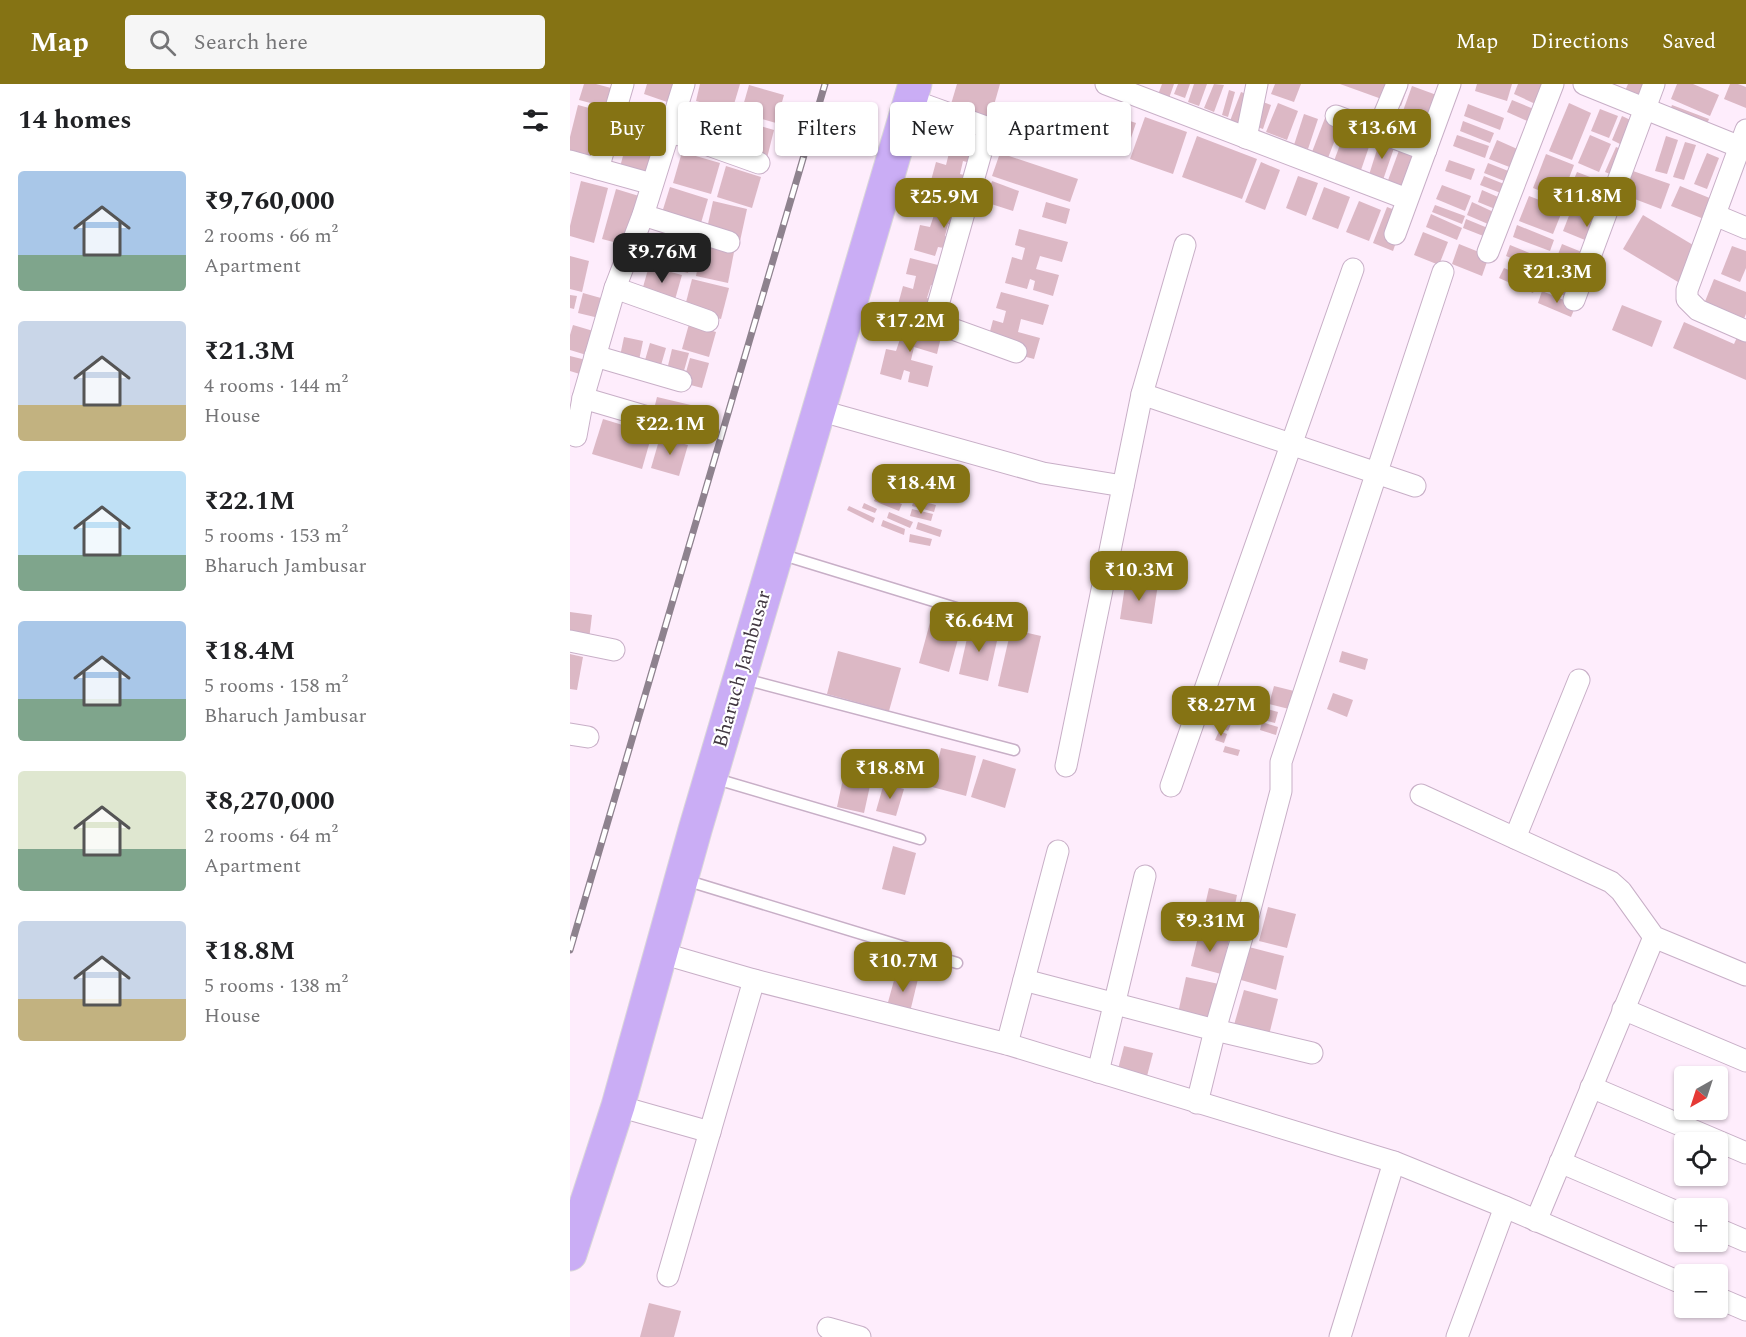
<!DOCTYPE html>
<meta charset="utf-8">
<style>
:root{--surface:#fff;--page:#f6f6f6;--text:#202124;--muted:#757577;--accent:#857314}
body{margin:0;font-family:Spectral,serif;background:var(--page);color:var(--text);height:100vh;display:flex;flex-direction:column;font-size:22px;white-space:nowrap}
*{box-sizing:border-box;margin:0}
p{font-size:20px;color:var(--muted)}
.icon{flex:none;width:33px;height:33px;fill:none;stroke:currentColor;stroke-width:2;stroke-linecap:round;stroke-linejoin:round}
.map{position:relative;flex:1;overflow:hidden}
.drawer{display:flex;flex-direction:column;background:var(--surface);width:570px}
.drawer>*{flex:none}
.banner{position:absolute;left:18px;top:18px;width:570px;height:54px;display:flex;gap:12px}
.needle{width:39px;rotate:219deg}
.fabs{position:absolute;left:1104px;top:982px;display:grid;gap:12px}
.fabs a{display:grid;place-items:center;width:54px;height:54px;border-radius:6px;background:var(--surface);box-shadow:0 2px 4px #0004;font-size:30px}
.price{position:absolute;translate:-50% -51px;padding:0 14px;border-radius:12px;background:var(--accent);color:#fff;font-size:20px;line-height:39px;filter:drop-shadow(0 2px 3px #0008)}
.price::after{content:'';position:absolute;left:50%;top:36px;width:18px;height:14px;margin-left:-9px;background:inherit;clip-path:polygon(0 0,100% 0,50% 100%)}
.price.current{background:#222;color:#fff}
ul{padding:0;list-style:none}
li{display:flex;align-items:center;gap:18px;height:150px;padding:0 18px}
li span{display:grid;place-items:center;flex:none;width:168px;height:120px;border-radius:6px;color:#555}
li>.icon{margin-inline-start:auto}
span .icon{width:72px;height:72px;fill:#fffc;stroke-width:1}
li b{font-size:26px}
h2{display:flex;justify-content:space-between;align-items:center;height:72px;padding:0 18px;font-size:26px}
.chip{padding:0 21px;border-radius:6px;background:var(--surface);box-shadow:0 2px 4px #0004;font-size:21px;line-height:54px}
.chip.current{background:var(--accent);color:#fff}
header{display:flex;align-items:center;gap:36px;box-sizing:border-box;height:84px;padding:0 30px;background:var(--accent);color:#fff}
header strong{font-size:28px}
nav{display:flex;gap:33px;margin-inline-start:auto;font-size:21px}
.search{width:420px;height:54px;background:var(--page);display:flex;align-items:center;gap:15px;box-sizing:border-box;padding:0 21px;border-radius:6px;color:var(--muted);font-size:22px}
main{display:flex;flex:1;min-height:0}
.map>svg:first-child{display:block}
</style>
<header>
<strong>Map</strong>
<div class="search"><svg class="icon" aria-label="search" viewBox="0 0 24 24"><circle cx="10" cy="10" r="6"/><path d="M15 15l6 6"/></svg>Search here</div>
<nav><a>Map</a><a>Directions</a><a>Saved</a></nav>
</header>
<main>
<section class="drawer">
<h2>14 homes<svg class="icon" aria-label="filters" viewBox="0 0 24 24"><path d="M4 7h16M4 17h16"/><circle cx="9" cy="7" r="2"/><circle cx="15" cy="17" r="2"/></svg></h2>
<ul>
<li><span style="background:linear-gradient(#a9c7e8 70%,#7fa58c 0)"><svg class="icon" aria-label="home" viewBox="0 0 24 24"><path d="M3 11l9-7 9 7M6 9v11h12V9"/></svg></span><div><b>₹9,760,000</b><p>2 rooms · 66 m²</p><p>Apartment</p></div></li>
<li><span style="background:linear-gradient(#c9d6e8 70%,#c2b280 0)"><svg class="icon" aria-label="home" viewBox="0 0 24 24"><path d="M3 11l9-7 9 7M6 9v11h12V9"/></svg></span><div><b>₹21.3M</b><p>4 rooms · 144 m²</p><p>House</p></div></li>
<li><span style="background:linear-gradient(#bfe0f5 70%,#7fa58c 0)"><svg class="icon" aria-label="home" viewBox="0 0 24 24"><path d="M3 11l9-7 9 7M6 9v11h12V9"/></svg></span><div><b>₹22.1M</b><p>5 rooms · 153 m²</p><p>Bharuch Jambusar</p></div></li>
<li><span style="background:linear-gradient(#a9c7e8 65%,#7fa58c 0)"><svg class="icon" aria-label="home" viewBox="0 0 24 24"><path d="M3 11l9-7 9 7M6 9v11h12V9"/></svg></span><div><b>₹18.4M</b><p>5 rooms · 158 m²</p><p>Bharuch Jambusar</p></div></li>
<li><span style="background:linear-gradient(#dfe7d0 65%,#7fa58c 0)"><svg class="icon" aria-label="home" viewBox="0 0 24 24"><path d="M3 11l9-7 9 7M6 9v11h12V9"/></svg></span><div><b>₹8,270,000</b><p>2 rooms · 64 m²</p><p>Apartment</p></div></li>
<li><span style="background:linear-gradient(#c9d6e8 65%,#c2b280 0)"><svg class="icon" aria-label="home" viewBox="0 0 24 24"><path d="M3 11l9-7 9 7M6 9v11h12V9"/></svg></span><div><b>₹18.8M</b><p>5 rooms · 138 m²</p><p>House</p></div></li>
</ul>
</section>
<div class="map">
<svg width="1176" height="1253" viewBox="0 0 1176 1253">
<rect width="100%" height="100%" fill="#feedfc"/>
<!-- building -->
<g fill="#dcb8c5">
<polygon points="14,0 26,0 41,4 36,23 9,16"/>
<polygon points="77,0 103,0 97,18 74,10"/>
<polygon points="130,0 170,0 162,27 126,17"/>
<polygon points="387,0 430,0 416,49 376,37"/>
<polygon points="592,0 604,0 597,20 586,16"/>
<polygon points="608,0 620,0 615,14 604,10"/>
<polygon points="624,0 637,0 629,22 618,18"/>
<polygon points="644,0 654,1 644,28 634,24"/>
<polygon points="705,0 731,0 724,18 701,10"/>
<polygon points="770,0 832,0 838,2 831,22"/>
<polygon points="907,0 942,0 937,17 905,7"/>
<polygon points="948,0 971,0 982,5 974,24 944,10"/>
<polygon points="1058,0 1078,0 1071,16 1054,9"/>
<polygon points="1107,0 1123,0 1149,11 1140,32 1101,15"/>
<polygon points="1160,0 1168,0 1176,3 1176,24 1154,15"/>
<polygon points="179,1 214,11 206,39 171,29"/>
<polygon points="842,2 872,13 859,49 829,38"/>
<polygon points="659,6 665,8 658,33 652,31"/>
<polygon points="671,8 687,14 676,43 660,37"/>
<polygon points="942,16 971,28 966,41 937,28"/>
<polygon points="123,18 165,30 156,62 114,50"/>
<polygon points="693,18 701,21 693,45 684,42"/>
<polygon points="708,19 728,27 717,56 696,48"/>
<polygon points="999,19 1021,29 1002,76 979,67"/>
<polygon points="898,20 934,34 930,46 894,32"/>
<polygon points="8,21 38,29 27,73 0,66 0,53"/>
<polygon points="1102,21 1139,35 1135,45 1098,32"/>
<polygon points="1030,25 1048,32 1039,54 1021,47"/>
<polygon points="65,27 93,35 78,91 50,83"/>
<polygon points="539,30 566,39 558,63 531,55"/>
<polygon points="734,30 748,35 738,65 724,61"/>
<polygon points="1052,32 1073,42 1062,66 1042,56"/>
<polygon points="575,33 617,48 603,90 560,75"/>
<polygon points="755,34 771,40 758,74 742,68"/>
<polygon points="169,36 204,46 197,74 161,65"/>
<polygon points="893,37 924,49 920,59 890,47"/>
<polygon points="775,47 801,57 791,86 764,77"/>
<polygon points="373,50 421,63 416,83 393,77 390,90 413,96 407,117 387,111 389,101 384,100 381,110 359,104 366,78 376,81 379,69 369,66"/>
<polygon points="887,51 919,62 915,74 883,62"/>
<polygon points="1020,51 1041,60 1029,88 1008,79"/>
<polygon points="627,52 687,75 672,115 612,93"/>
<polygon points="1096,52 1108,56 1097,90 1085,87"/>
<polygon points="810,56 825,61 813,96 799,91"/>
<polygon points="927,56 954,68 947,86 919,75"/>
<polygon points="1115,58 1126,61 1114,96 1103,93"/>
<polygon points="831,61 854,70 840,107 817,99"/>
<polygon points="1046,63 1063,70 1052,95 1035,88"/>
<polygon points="112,68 150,79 141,110 103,99"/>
<polygon points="430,69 508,95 500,118 422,92"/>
<polygon points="1137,69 1149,74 1137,105 1124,100"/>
<polygon points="976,70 1004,81 991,115 963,104"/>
<polygon points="879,76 905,85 901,96 875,87"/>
<polygon points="691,78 710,86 695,126 675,118"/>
<polygon points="918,79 946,90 942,100 914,89"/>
<polygon points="156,82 191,93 182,124 147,113"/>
<polygon points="1063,87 1100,100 1091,125 1054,111"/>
<polygon points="1007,88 1049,104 1037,133 995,116"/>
<polygon points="728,92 748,99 736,132 716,124"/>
<polygon points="914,92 939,102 936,111 910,101"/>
<polygon points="11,97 38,104 24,159 0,152 0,142"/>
<polygon points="422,97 449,107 443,127 415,118"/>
<polygon points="872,101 901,112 895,127 866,115"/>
<polygon points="1110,102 1147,117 1139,137 1101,122"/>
<polygon points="100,103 138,115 129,146 90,135"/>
<polygon points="754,103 780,113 768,145 742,135"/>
<polygon points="46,105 69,112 55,161 32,155"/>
<polygon points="912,106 935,116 930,127 908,118"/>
<polygon points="358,112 406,125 400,146 378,140 375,152 397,158 391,179 371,174 374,164 368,163 365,172 344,166 350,141 360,143 364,131 353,129"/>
<polygon points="959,112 993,125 983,150 949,137"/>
<polygon points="143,117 177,125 170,157 136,149"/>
<polygon points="789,117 811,126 799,157 776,148"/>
<polygon points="476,118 500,125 496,140 472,133"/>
<polygon points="902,118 930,131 925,143 897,131"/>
<polygon points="865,121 895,132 892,140 862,128"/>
<polygon points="817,123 836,130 823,167 803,159"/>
<polygon points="1002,124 1041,140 1032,163 993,147"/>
<polygon points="861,130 892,144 887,156 856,143"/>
<polygon points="1073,131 1128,164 1108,198 1053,165"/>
<polygon points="896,135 925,147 921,155 893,144"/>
<polygon points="947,141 984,156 980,167 943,153"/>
<polygon points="449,145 498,158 492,178 470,172 466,185 489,191 483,212 463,206 465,197 460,195 457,205 435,199 442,173 452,176 455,164 445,161"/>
<polygon points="853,148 878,158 869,181 844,171"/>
<polygon points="98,153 125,160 118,189 91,182"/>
<polygon points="889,160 919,172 912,192 882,180"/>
<polygon points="992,160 1029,175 1024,188 987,173"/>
<polygon points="940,161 974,175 969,186 936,172"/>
<polygon points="132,162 164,168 158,199 126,192"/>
<polygon points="1162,162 1176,167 1176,184 1170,198 1151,190"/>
<polygon points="0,172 19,177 12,208 0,205"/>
<polygon points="340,174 388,186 383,207 361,201 357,214 380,220 374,241 354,235 357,225 351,224 348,233 326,228 333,202 343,205 346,192 336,190"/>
<polygon points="986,179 1018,191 1013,204 981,192"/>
<polygon points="79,182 112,191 104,219 71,210"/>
<polygon points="934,184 968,198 963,209 929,194"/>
<polygon points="979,194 1014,208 1010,218 976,204"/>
<polygon points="122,195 159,204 151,235 114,226"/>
<polygon points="1144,195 1176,208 1176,230 1171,242 1132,225"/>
<polygon points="972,207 1006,221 1001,233 968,219"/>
<polygon points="431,208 479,221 473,241 451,235 448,248 470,254 464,275 416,262 423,236 433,239 436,227 426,224"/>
<polygon points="13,209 38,216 33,235 8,229"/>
<polygon points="0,211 7,212 4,225 0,224"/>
<polygon points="1052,221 1092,237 1082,263 1042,246"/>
<polygon points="324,236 372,249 367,270 344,263 341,276 363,282 358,303 338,298 340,288 334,286 331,296 310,290 316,265 326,267 330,255 319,252"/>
<polygon points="1114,238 1164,260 1169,249 1176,252 1176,296 1103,264"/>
<polygon points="119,240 146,248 139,273 112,265"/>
<polygon points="3,241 30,249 23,273 0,266 0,251"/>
<polygon points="54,253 73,257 68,281 49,277"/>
<polygon points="80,259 96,264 89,288 73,283"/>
<polygon points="102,265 119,269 112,294 96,290"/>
<polygon points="0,272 20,277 16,292 0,287"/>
<polygon points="120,274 139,279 132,304 113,299"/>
<polygon points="87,313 125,322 120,342 82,333"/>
<polygon points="33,335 82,350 72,385 22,370"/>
<polygon points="90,353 118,361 109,392 81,384"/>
<polygon points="311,401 336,410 334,416 308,407"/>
<polygon points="307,410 332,420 329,427 304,417"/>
<polygon points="344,415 366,421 364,428 342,422"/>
<polygon points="294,419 307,425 305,429 292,424"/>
<polygon points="279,422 305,434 303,439 277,426"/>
<polygon points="342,425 363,430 361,437 340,432"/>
<polygon points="319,428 343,438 340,444 317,434"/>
<polygon points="313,436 335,445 334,451 311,442"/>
<polygon points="348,438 372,446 370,453 346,445"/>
<polygon points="340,450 362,455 360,462 339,458"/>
<polygon points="556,495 588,500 582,540 550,535"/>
<polygon points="0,528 22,531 19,556 0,553"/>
<polygon points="361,535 391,544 379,588 349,579"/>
<polygon points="400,541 429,548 418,597 389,590"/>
<polygon points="441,545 471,552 458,609 428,602"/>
<polygon points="268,567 331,584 319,627 257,610"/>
<polygon points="772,567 798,575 795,586 769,578"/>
<polygon points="0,570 13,573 7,606 0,605"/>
<polygon points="704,602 732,609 727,627 699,620"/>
<polygon points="763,609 783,616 777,633 757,625"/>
<polygon points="697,625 708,628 705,639 694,636"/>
<polygon points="653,636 661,640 658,647 650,643"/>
<polygon points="692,638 708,643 706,651 690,646"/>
<polygon points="649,647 657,650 654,659 645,656"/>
<polygon points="655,662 670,666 668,672 653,668"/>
<polygon points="371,664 406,672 396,712 362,703"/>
<polygon points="413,675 446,685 435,724 401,713"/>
<polygon points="274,690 301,697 294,729 267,723"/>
<polygon points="314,699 334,705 326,732 306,727"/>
<polygon points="323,762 346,769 335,811 312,805"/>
<polygon points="639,804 667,811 660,845 631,839"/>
<polygon points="698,823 726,830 717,864 689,857"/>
<polygon points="629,849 659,856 651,890 621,882"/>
<polygon points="679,863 714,872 706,906 671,896"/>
<polygon points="326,889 348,895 340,928 317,922"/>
<polygon points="616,893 649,900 641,937 608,929"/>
<polygon points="674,906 708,915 699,951 664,941"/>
<polygon points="554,962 583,969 576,996 547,989"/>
<polygon points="79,1219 111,1227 104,1253 70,1253"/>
</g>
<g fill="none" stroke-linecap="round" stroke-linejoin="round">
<defs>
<g id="lane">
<polyline points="210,470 422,535"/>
<polyline points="174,595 444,666"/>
<polyline points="143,694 350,755"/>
<polyline points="115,796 387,879"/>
</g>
<g id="street">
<polyline points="536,0 837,115"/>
<polyline points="1014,0 1170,63"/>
<polyline points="341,16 463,60"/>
<polyline points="766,32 856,66"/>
<polyline points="418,44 368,221 371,235 377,243 446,268"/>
<polyline points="1176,46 1117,206 1117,215 1128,226 1176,247"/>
<polyline points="99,47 189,79"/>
<polyline points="807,48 827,0"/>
<polyline points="676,54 687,0"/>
<polyline points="0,77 82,100"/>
<polyline points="28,85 53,0"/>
<polyline points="73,131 159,158"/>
<polyline points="1145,131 1176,144"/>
<polyline points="825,150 880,0"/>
<polyline points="918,168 983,0"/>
<polyline points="45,204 138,237"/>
<polyline points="1004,216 1084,0"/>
<polyline points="25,272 111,297"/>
<polyline points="572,310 845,402"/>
<polyline points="13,314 112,343"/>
<polyline points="248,326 473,389 553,402"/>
<polyline points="6,352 13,314 45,204 73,131 114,0"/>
<polyline points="0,557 44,566"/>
<polyline points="0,650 18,653"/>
<polyline points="496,682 572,310 615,161"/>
<polyline points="601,702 783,185"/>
<polyline points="851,711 1041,798 1051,807 1084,853 1176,891"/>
<polyline points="945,754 1009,596"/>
<polyline points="91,869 184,896 437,960 824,1078 935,1123 1114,1200"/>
<polyline points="454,896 645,946 742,969"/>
<polyline points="1053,925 1176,977"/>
<polyline points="437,960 488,767"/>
<polyline points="528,988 575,792"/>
<polyline points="1021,1003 1176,1069"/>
<polyline points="627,1019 645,946 679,829 711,707 711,678 873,188"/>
<polyline points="48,1022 140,1048"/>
<polyline points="990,1078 1114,1131"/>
<polyline points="966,1137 1084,853"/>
<polyline points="1148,1145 1176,1157"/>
<polyline points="98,1192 184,896"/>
<polyline points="1148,1214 1176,1226"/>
<polyline points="258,1244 290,1253"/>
<polyline points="770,1253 824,1078"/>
<polyline points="887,1253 935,1123"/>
</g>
<polyline id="highway" points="0,1170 48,1022 125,746 345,0"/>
</defs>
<!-- lane casing -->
<use href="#lane" stroke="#c8afc7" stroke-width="13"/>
<!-- street casing -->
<use href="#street" stroke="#c8afc7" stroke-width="23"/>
<!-- highway casing -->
<use href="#highway" stroke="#d9d7d9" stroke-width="35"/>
<!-- lane -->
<use href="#lane" stroke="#fff" stroke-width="10"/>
<!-- street -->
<use href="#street" stroke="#fff" stroke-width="21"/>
<!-- highway -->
<use href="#highway" stroke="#caadf5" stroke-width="33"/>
<defs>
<polyline id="rail" points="0,866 255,0"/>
</defs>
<!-- rail casing -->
<use href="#rail" stroke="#8e828e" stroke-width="7"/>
<!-- rail -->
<use href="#rail" stroke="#fff" stroke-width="4.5" stroke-dasharray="14" stroke-linecap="butt"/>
</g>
<g text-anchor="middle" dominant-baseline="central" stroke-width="4.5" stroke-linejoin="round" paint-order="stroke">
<!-- street labels -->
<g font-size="20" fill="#423842" stroke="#fff">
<text transform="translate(172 585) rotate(-74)">Bharuch Jambusar</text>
</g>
</g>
</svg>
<div class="fabs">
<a><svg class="needle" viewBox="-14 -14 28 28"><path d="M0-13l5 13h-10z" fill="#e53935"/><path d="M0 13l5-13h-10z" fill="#757577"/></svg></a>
<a><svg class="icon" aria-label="locate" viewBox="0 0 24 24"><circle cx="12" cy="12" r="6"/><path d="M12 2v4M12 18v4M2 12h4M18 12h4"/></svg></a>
<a>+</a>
<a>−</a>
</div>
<b class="price" style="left:812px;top:76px">₹13.6M</b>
<b class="price" style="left:1017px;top:144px">₹11.8M</b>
<b class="price" style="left:374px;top:145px">₹25.9M</b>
<b class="price current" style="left:92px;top:200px">₹9.76M</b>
<b class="price" style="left:987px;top:220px">₹21.3M</b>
<b class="price" style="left:340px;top:269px">₹17.2M</b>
<b class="price" style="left:100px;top:372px">₹22.1M</b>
<b class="price" style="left:351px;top:431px">₹18.4M</b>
<b class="price" style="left:569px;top:518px">₹10.3M</b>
<b class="price" style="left:409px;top:569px">₹6.64M</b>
<b class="price" style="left:651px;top:653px">₹8.27M</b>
<b class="price" style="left:320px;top:716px">₹18.8M</b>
<b class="price" style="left:640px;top:869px">₹9.31M</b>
<b class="price" style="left:333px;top:909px">₹10.7M</b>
<div class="banner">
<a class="chip current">Buy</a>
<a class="chip">Rent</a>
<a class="chip">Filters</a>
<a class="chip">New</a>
<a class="chip">Apartment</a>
</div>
</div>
</main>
